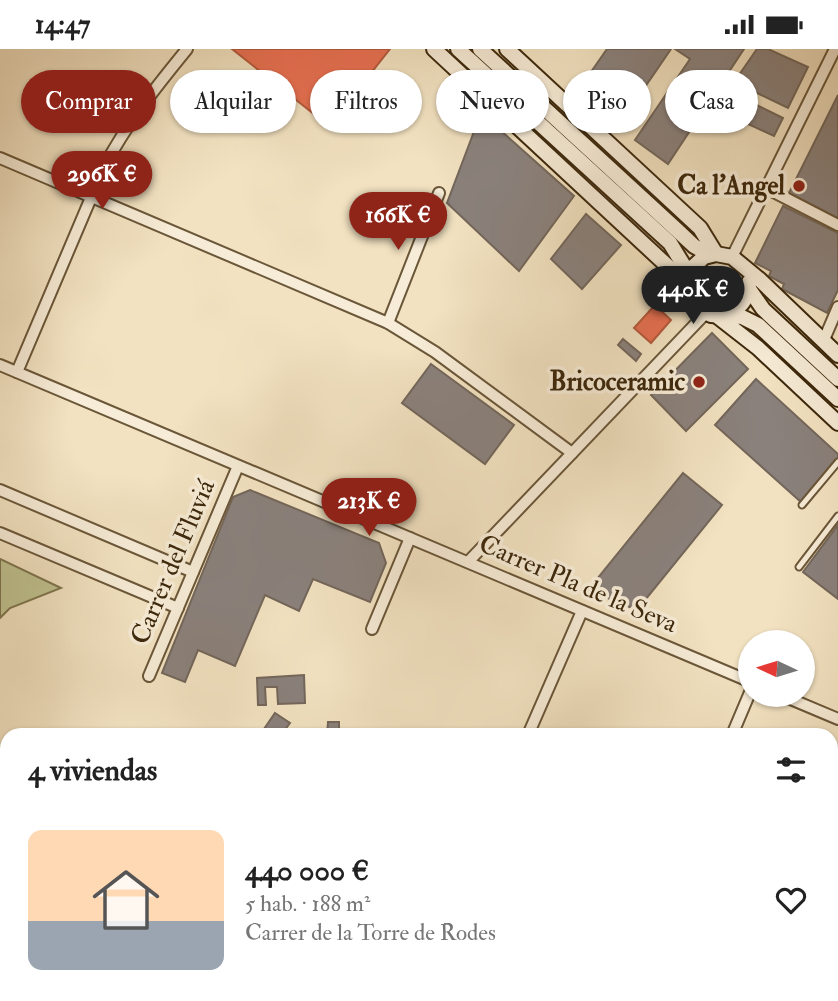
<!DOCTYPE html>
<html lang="es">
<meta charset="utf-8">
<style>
:root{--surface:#fff;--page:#f6f6f6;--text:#222;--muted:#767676;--accent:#8f2418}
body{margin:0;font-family:"IM FELL Double Pica",serif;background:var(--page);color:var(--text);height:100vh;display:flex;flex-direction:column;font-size:26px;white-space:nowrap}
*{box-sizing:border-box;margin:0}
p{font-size:23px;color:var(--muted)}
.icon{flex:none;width:38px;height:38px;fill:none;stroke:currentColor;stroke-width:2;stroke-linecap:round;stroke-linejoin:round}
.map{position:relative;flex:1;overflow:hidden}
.details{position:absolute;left:0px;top:679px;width:838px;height:273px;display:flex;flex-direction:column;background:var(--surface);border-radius:21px 21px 0 0;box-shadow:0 2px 5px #0004}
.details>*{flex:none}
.banner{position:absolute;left:21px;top:21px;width:796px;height:63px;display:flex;gap:14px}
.needle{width:46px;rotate:274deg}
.tools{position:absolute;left:738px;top:581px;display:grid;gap:14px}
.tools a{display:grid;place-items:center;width:77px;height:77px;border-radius:50%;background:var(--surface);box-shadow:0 2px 5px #0004;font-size:35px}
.price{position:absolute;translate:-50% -60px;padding:0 16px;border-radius:24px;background:var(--accent);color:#fff;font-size:23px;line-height:46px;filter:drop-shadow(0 2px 4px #0008)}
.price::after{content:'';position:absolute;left:50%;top:42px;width:21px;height:16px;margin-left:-10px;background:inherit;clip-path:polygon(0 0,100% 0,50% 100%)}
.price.active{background:#222;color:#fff}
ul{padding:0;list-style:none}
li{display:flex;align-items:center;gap:21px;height:175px;padding:0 28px}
li span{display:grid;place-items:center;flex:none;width:196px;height:140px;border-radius:14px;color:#555}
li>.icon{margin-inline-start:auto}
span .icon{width:84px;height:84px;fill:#fffc;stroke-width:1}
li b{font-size:30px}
h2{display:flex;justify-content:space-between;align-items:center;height:84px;padding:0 28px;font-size:30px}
.chip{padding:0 24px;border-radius:32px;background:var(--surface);box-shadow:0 2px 5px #0004;font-size:24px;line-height:63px}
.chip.active{background:var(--accent);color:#fff}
.status{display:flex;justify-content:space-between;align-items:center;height:49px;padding:0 35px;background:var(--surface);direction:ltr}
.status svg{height:19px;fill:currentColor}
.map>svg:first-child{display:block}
</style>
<div class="status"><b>14:47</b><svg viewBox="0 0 49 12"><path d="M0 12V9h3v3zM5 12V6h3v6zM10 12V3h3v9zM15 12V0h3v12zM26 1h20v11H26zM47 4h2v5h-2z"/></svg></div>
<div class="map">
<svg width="838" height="952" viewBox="0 0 838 952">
<rect width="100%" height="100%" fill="#f2e2c1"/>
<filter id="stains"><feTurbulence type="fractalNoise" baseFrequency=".00286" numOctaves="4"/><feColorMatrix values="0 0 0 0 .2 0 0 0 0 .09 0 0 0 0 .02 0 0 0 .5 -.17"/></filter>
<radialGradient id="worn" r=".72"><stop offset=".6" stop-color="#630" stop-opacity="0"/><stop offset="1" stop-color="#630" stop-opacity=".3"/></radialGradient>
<!-- green -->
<g fill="#bfc28f" stroke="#7e744d" stroke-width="2">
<polygon points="0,510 61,539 10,559 0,569"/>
<polygon points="0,769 7,776 7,945 216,945 220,952 0,952"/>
</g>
<!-- shops -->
<g fill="#e76f51" stroke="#b4593c" stroke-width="2">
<polygon points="232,0 390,0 329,77"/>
<polygon points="655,256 671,271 651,294 634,279"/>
</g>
<!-- industry -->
<g fill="#8a817c" stroke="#73665a" stroke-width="2">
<polygon points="607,0 671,0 621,73 577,43"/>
<polygon points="675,0 744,0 668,115 635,91 690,10"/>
<polygon points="757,0 768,0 808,18 788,59 734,33"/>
<polygon points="728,42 783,69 774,87 716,60"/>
<polygon points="838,46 838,169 789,144"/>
<polygon points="481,64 574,147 519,222 447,154"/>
<polygon points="783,157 838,184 838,241 827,264 782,240 784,235 769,227 771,222 755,214"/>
<polygon points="586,165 621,196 582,240 551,210"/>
<polygon points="712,284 748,320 686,382 651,346"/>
<polygon points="623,290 641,305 636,312 618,296"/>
<polygon points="431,315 514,376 485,415 402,354"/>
<polygon points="756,330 838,405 838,412 801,453 715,376"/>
<polygon points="683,424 722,456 637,561 588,541"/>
<polygon points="250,441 379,494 386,514 370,553 313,530 299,562 265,546 235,617 198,601 185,633 162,624 233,448"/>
<polygon points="838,476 838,550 803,523"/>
<polygon points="304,626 305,654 278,655 277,638 265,638 266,656 258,656 257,629"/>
<polygon points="275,664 290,674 281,686 267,686 262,683"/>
<polygon points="328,673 339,673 339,686 327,686"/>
<polygon points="831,856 838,859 838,874 831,890"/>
</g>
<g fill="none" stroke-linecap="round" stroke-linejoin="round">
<defs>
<g id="lane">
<polyline points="802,456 838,413"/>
<polyline points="799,518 838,467"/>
</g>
<g id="street">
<polyline points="0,109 388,274 435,303 572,404"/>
<polyline points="766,139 838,176"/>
<polyline points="732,208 835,0"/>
<polyline points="388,274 439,144"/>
<polyline points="823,293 838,258"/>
<polyline points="0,316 751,633"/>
<path d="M17,323l87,-205c23,-44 52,-80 83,-118"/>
<polyline points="0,441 193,523"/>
<polyline points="0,484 178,559"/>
<polyline points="468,513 706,264"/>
<polyline points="372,580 410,489"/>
<polyline points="149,627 238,417"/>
<polyline points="781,646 838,670"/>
<polyline points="528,686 582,562"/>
<polyline points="732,686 751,641"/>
<polyline points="831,903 838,906"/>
<polyline points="838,916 838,915"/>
</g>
<g id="secondary">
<polyline points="434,0 675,224 694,255 701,261 711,266 742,268 758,276 838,350"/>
<polyline points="458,0 670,194 689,225"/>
<polyline points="480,0 678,182 694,197 710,206"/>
<polyline points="507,0 700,179 716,205"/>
<polyline points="688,233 693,218 704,208 716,205 732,208 760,231 838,306"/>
<polyline points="749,240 763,260 838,330"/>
<path d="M724,266c16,-5 25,-16 25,-33"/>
<polyline points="717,267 758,299 838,374"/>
</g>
</defs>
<!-- lane casing -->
<use href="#lane" stroke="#6a5638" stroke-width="9"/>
<!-- street casing -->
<use href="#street" stroke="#6a5638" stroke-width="14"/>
<!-- secondary casing -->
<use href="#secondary" stroke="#3c270b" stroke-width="18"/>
<!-- path -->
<g stroke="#3c270b" stroke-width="2" stroke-dasharray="5 3.5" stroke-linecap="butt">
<polyline points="0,765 7,769"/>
<polyline points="420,945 435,952"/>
<polyline points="623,945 642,952"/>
</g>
<!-- lane -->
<use href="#lane" stroke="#f7ecd7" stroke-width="5"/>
<!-- street -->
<use href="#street" stroke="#f7ecd7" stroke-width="10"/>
<!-- secondary -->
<use href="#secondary" stroke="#f7ecd7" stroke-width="14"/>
<defs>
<g id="rail">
<polyline points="0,722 7,726"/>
<polyline points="498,945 514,952"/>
<polyline points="516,945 533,952"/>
</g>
</defs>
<!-- rail casing -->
<use href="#rail" stroke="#3c270b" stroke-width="6"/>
<!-- rail -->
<use href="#rail" stroke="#f7ecd7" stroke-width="3.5" stroke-dasharray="10" stroke-linecap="butt"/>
</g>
<!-- markers -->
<g fill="#8f2418" stroke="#f7ecd7" stroke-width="2.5">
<circle cx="799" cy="137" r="7"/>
<circle cx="699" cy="333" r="7"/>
</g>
<g text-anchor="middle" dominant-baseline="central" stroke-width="7" stroke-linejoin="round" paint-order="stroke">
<!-- poi labels -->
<g font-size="26" font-weight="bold" fill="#3c270b" stroke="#f7ecd7" text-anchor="end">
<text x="785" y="137">Ca l'Angel</text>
<text x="685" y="333">Bricoceramic</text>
</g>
<!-- street labels -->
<g font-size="26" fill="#3c270b" stroke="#f7ecd7">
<text transform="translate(173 513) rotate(-67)">Carrer del Fluviá</text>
<text transform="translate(578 535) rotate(23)">Carrer Pla de la Seva</text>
</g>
</g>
<rect width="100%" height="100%" filter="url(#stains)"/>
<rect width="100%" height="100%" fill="url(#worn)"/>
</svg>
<div class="tools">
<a><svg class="needle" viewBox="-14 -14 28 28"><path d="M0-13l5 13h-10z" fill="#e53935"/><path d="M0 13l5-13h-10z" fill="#767676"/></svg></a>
</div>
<b class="price" style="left:102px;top:162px">296K €</b>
<b class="price" style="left:398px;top:203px">166K €</b>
<b class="price active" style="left:693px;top:277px">440K €</b>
<b class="price" style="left:369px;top:489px">213K €</b>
<div class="banner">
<a class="chip active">Comprar</a>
<a class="chip">Alquilar</a>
<a class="chip">Filtros</a>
<a class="chip">Nuevo</a>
<a class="chip">Piso</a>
<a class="chip">Casa</a>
</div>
<section class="details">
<h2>4 viviendas<svg class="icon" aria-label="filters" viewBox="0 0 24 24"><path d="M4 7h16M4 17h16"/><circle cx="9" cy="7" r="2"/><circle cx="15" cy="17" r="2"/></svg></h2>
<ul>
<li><span style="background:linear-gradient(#ffd9b3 65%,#9aa5b1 0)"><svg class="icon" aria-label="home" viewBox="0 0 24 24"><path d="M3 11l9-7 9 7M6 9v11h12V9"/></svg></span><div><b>440 000 €</b><p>5 hab. · 188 m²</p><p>Carrer de la Torre de Rodes</p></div><svg class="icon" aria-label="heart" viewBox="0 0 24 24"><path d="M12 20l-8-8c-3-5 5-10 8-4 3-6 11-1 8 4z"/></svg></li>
</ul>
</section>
</div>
